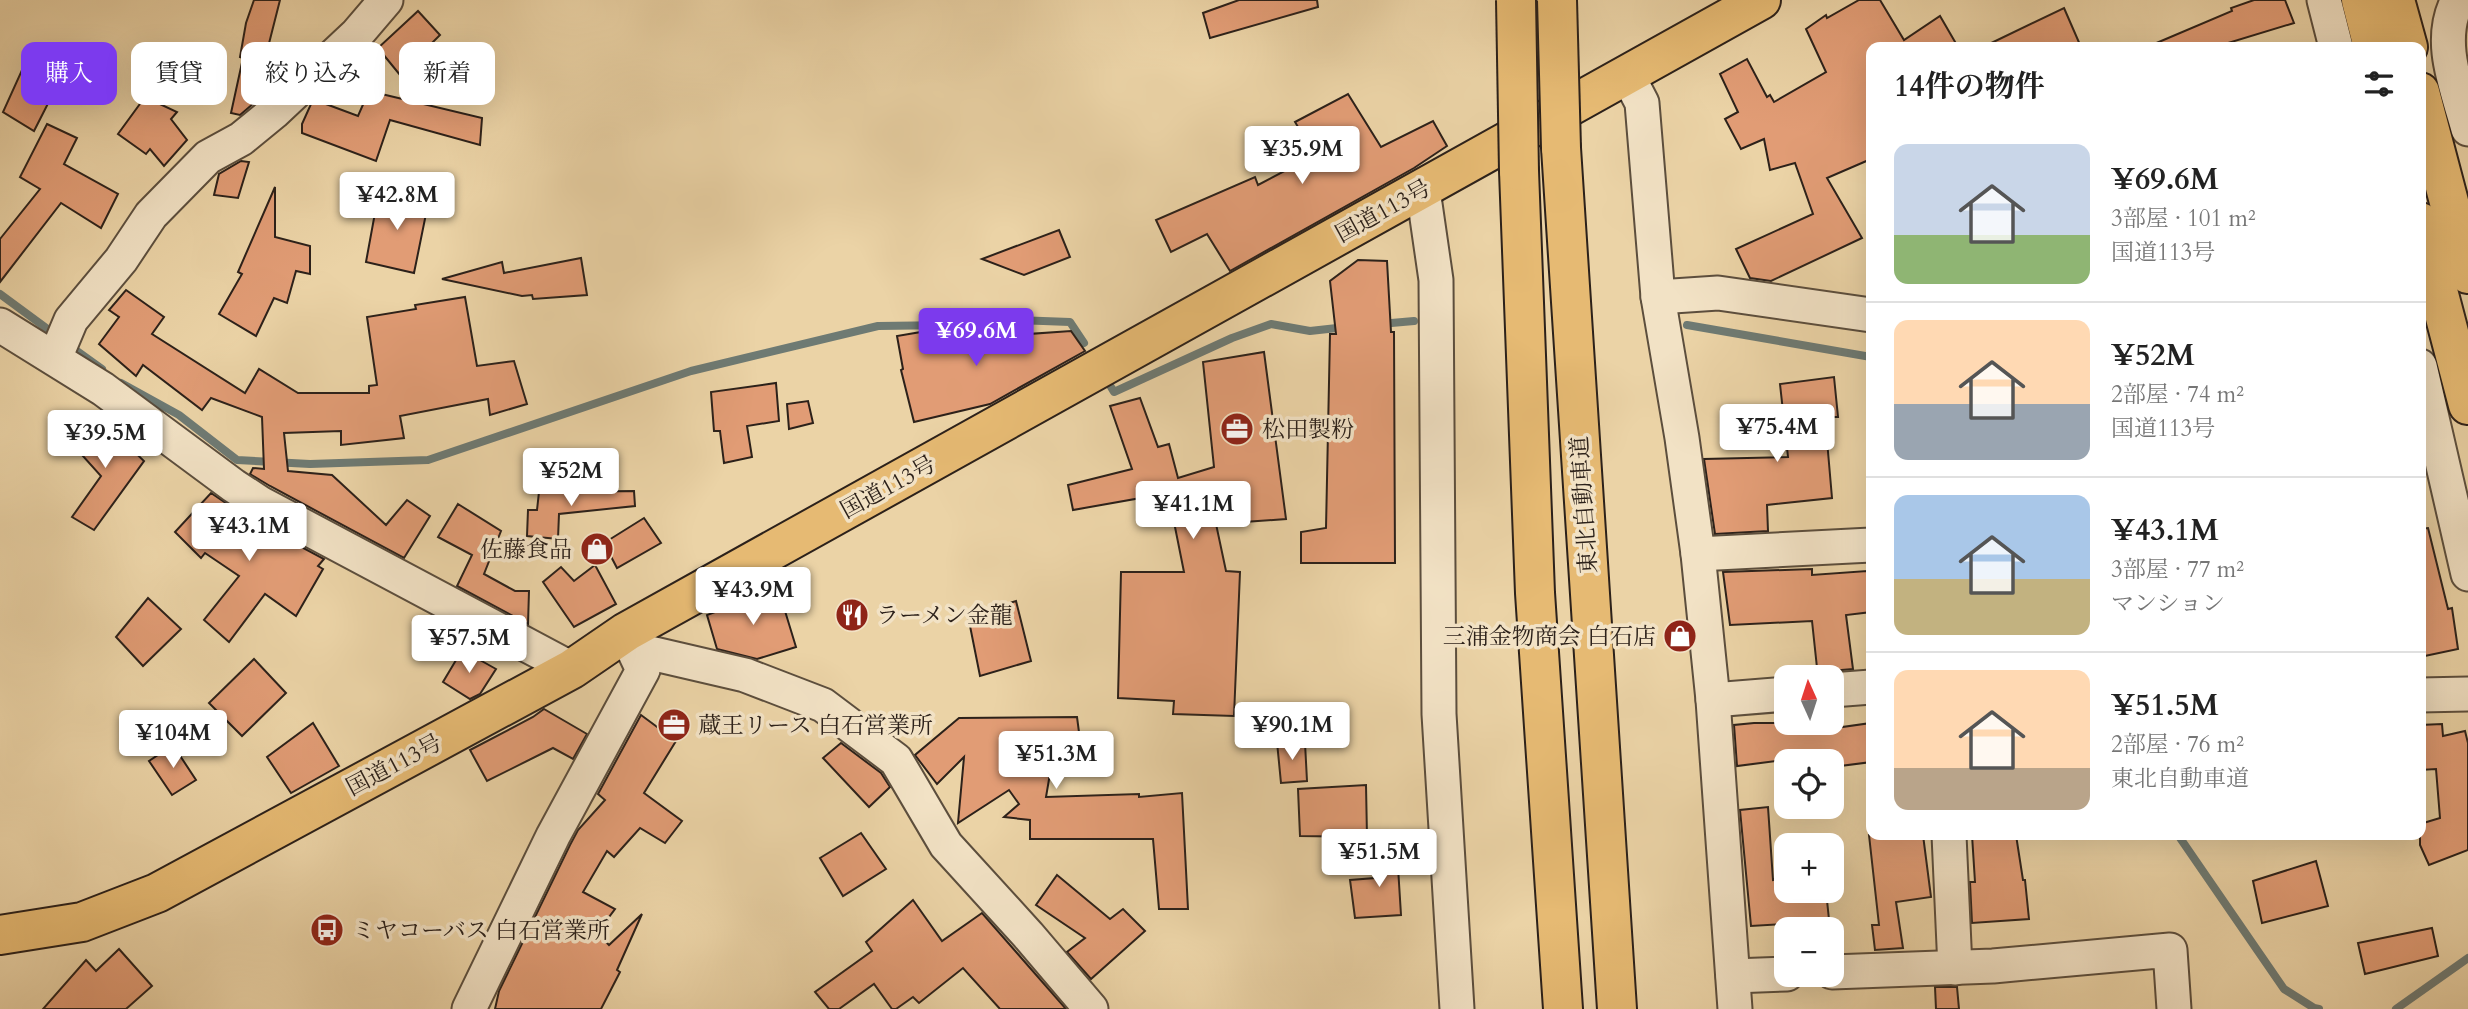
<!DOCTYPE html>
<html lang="ja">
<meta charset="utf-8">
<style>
:root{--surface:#fff;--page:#f2f2f2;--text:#222;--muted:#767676;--line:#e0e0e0;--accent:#7c3aed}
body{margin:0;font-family:Cardo,"Noto Serif JP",serif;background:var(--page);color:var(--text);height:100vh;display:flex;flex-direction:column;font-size:26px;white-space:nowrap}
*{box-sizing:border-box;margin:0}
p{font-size:23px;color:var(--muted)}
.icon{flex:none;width:38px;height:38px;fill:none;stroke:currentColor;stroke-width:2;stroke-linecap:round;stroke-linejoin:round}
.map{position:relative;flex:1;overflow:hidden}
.sheet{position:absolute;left:1866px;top:42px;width:560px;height:798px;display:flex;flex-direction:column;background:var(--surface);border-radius:14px;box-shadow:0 7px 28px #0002}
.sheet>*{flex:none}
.guide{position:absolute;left:21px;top:42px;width:665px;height:63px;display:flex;gap:14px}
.needle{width:46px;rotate:357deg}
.tools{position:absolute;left:1774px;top:665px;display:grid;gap:14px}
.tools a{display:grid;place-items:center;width:70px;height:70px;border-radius:14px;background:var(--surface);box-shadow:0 7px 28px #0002;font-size:35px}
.price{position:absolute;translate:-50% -60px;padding:0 16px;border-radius:7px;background:#fff;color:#222;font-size:23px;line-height:46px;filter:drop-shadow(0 2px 4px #0008)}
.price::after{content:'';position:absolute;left:50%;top:42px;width:21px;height:16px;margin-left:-10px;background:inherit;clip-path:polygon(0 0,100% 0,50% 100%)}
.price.on{background:var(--accent);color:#fff}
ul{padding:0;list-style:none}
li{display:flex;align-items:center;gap:21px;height:175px;padding:0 28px}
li+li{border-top:2px solid var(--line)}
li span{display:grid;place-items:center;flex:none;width:196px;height:140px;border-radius:14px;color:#555}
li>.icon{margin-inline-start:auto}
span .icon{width:84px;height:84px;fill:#fffc;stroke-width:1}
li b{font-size:30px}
h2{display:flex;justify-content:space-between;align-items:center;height:84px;padding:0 28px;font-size:30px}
.tag{padding:0 24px;border-radius:14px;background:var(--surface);box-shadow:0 7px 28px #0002;font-size:24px;line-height:63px}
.tag.on{background:var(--accent);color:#fff}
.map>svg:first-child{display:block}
</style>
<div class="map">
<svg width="2468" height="1009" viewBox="0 0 2468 1009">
<rect width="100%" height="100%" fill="#ebd3a6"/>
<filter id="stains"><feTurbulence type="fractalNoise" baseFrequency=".00286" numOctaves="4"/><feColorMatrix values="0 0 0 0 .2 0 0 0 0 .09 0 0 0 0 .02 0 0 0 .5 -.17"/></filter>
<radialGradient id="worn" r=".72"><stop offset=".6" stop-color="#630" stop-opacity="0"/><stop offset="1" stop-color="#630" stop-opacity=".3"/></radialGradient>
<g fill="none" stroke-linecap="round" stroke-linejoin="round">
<!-- stream -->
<g stroke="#6e7a73" stroke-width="8">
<polyline points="0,294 57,336"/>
<polyline points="1380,324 1414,321"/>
<polyline points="1687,325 1871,357"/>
<polyline points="70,346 102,369"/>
<polyline points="121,383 179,415 237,460 310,464 428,460 691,371 878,326 952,325 1013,320 1070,322 1084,343"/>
<polyline points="1111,387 1114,392 1232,338 1271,324 1310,331 1346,327"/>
<polyline points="2178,835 2284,989 2314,1008 2319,1009"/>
<polyline points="2396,1009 2468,958"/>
</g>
</g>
<!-- building -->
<g fill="#e19c75" stroke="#2c211a" stroke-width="2">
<polygon points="254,0 280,0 263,67 275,68 268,91 240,115 231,113 243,58 240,57 246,23"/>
<polygon points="1239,0 1317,0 1318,7 1210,38 1203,13"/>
<polygon points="1859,0 1880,0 1904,40 1940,16 1958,47 1871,47 1871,159 1827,178 1862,238 1771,281 1750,278 1736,249 1813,214 1795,163 1770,170 1764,139 1741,149 1725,119 1738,112 1720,74 1747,59 1767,97 1770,95 1774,102 1826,72 1806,29 1826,15 1827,18"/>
<polygon points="2254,0 2285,0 2294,23 2215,47 2147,47 2232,11 2231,8"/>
<polygon points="2064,8 2081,47 1983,47"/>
<polygon points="418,11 440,35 400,75 378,48"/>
<polygon points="27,59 62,76 34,131 3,112"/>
<polygon points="369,91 482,118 480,145 390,120 376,161 302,133 302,124 311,104 315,100 358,116"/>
<polygon points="1348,94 1381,147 1433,121 1447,146 1414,168 1230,271 1207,234 1171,252 1156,220 1255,177 1258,185 1315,155 1295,122"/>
<polygon points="145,97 177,112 171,119 187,140 164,166 150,149 146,154 118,134"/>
<polygon points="47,124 77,138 64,164 118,194 101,228 61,203 0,282 0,239 40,189 20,177"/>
<polygon points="241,161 249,162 238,198 214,195 219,174"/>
<polygon points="275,187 275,237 310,246 310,274 296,271 287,303 274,298 256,336 219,314 242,274 238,272"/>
<polygon points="379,191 428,204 414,273 366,262"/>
<polygon points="1059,230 1070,257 1024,275 982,259"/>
<polygon points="581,258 587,295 533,299 532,295 522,296 442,279 502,262 504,273"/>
<polygon points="1358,260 1387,261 1391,332 1394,332 1395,563 1301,563 1301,532 1326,528 1330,334 1336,334 1330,281"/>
<polygon points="126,290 164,317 152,334 245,393 259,369 298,393 369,393 369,386 377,385 367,317 416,309 415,305 465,297 477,366 514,361 527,404 490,415 488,399 400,416 404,438 341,445 341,431 284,433 288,471 332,475 386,525 407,500 430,516 404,558 270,486 250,474 253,468 264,469 262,417 211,398 202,410 143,365 136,376 99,344 119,317 109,310"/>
<polygon points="927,331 929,341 1071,331 1085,351 990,404 914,422 901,370 903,369 897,336"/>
<polygon points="1264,352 1286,519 1216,524 1226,571 1240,572 1234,716 1173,714 1174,701 1118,698 1121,572 1184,572 1171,507 1145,515 1141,498 1073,510 1068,485 1132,469 1110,406 1140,398 1158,447 1169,444 1178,478 1214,467 1203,362"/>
<polygon points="1834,377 1838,417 1825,417 1832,498 1767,505 1768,531 1715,534 1704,459 1788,457 1780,384"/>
<polygon points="776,383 779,421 747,426 752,457 724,463 720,431 714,431 711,392"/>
<polygon points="808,401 813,423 789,429 787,404"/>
<polygon points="97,416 144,461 94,530 72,517 101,476 73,445"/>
<polygon points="634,491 635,506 559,514 558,539 527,536 528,510 537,510 539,492"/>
<polygon points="211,493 251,520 324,559 318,566 323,569 296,616 265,594 229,642 204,620 239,576 205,553 201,558 175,532"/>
<polygon points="458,504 501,531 484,574 515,591 529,591 528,624 457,586 472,555 438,537"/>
<polygon points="644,518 661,543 617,568 604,543"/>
<polygon points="2428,528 2448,609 2452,608 2458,649 2420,657 2420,529"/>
<polygon points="595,565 616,604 574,627 543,582 561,567 574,581"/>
<polygon points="1812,569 1812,575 1867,571 1871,612 1846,615 1853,669 1830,671 1818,677 1812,621 1730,625 1723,572"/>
<polygon points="778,588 796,647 757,659 717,649 707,615"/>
<polygon points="148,598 181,629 143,666 116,637"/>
<polygon points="1016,601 1031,661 980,676 968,616"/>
<polygon points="462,650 496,669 480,694 470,699 443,682"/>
<polygon points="254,659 286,693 242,736 209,703"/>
<polygon points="544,709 587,734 573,759 553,748 487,781 470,750 533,717"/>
<polygon points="641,715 676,741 644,793 682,821 665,843 640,828 614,857 607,851 583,892 615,909 597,933 609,945 642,914 617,970 620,972 601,1009 495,1009 499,991 570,845 578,830 605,800 598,794"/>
<polygon points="1077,717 1082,755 1053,756 1046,797 1139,794 1139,797 1182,793 1188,909 1159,909 1153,839 1030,839 1030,820 1004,817 1019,804 1009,790 958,823 964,757 937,784 915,755 959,718"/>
<polygon points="313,723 339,766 291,793 267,757"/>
<polygon points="1754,723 1828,723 1828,729 1871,723 1871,762 1832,767 1832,761 1807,761 1807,757 1737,766 1734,725"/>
<polygon points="2442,724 2443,736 2465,731 2468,743 2468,850 2429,865 2420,845 2420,824 2440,818 2436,769 2420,770 2420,725"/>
<polygon points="1277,742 1305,743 1307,781 1281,783"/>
<polygon points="841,743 881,773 890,787 869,807 823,758"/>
<polygon points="173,745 196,780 172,795 149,761"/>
<polygon points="1366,785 1367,837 1300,836 1298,789"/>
<polygon points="1768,807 1773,880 1787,878 1787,891 1826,891 1830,929 1801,929 1800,923 1751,926 1740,810"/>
<polygon points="861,833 886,869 843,896 820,858"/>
<polygon points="1869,835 1923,835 1931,897 1896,902 1903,948 1875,950 1872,925 1879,925"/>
<polygon points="1972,835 2016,835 2023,880 2025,880 2029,919 1972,923 1970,882 1975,882"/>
<polygon points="1397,851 1401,915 1355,918 1350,880 1375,878 1372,854"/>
<polygon points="2316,861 2328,906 2262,923 2253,881"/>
<polygon points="1057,875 1110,919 1123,909 1145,931 1091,979 1067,952 1085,938 1036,905"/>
<polygon points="913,900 942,941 982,913 1066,1009 1000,1009 963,968 919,1003 913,997 896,1009 892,1009 874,984 839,1009 829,1009 815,992 872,951 866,942"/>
<polygon points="2432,928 2438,956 2365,974 2358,943"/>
<polygon points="119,949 152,986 126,1009 43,1009 86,960 96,971"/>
<polygon points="1935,987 1957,987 1959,1009 1936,1009"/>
</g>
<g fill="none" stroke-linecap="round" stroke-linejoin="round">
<defs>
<g id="minor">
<polyline points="2324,0 2336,47"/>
<path d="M2458,0c-22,40 -1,88 10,129"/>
<polyline points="1627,74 1642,103 1658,297 1682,438 1698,554 1713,700 1735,1009"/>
<polyline points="1423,190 1436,280 1439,714 1457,1009"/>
<polyline points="1658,297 1718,293 1871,315"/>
<polyline points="0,325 103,389 234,486 260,503 572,669"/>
<polyline points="55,358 71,320 121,260 151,215 208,157 241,139 274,112 357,34 386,0"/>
<polyline points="2420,366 2468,574"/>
<polyline points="1698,554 1871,545"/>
<polyline points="626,632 646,652 745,675 823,705 896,760 946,845 1028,935 1091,1009"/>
<polyline points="1832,690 1871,687"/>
<polyline points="2420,695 2468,694"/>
<polyline points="1713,700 1787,694"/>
<polyline points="1949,835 1955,968"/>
<polyline points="1832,972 1993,966 2170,950 2174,1009"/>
<polyline points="1733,976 1787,974"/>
<polyline points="469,1009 553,836 643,670 626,634"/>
</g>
<g id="highway">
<polyline points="2361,0 2373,47"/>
<polyline points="2395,0 2408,47"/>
<polyline points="2420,92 2468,274"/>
<polyline points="1561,148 1617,1009"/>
<polyline points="1519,171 1535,593 1563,1009"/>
<polyline points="2420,222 2468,405"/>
<polyline points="0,935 82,922 157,893 572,669 626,632 1761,0"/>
</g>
</defs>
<!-- minor casing -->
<use href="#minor" stroke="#5c4e3d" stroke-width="37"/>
<!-- highway casing -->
<use href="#highway" stroke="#2c211a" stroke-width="42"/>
<!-- minor -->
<use href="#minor" stroke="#f2e2c5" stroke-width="33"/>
<!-- highway -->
<use href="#highway" stroke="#e6ba73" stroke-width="38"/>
<defs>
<g id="highway-bridge">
<polyline points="1516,0 1519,171"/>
<polyline points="1557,0 1561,148"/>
</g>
</defs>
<!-- highway-bridge casing -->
<use href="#highway-bridge" stroke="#2c211a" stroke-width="42" stroke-linecap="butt"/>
<!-- highway-bridge -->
<use href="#highway-bridge" stroke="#e6ba73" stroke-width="38"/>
</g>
<!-- icons -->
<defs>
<symbol id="office-disc" viewBox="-11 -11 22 22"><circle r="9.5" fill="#8f2418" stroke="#f2e2c5"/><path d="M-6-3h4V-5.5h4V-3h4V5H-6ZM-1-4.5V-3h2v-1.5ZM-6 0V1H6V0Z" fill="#fff"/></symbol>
<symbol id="shop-disc" viewBox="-11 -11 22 22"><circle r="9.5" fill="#8f2418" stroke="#f2e2c5"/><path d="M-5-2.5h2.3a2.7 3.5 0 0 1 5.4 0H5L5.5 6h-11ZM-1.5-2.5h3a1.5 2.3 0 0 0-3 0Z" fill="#fff"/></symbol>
<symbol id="restaurant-disc" viewBox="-11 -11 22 22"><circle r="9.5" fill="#8f2418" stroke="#f2e2c5"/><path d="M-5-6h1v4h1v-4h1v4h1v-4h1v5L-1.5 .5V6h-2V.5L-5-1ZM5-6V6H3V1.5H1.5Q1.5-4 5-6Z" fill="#fff"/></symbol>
<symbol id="bus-disc" viewBox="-11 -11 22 22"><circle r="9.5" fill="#8f2418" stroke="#f2e2c5"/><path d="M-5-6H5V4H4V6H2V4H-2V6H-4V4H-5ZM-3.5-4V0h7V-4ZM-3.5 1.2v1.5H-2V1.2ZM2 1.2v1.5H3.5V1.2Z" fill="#fff"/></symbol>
</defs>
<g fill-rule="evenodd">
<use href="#office-disc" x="1218" y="410" width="38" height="38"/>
<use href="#shop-disc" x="578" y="530" width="38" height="38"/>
<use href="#restaurant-disc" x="833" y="596" width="38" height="38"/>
<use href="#shop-disc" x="1661" y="617" width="38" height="38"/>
<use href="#office-disc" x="655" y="706" width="38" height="38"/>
<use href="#bus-disc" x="308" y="911" width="38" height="38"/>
</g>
<g text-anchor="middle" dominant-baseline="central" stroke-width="7" stroke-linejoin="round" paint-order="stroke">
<!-- street labels -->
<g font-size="23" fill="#2c211a" stroke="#f2e2c5">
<text transform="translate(1383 211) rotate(-29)">国道113号</text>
<text transform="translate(888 487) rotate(-29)">国道113号</text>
<text transform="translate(1584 505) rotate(-94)">東北自動車道</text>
<text transform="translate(394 765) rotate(-28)">国道113号</text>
</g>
<!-- poi labels -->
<g font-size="23" fill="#2c211a" stroke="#f2e2c5" text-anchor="start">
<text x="1262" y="429">松田製粉</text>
<text x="572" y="549" text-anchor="end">佐藤食品</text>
<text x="876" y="615">ラーメン金龍</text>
<text x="1656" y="636" text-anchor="end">三浦金物商会 白石店</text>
<text x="698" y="725">蔵王リース 白石営業所</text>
<text x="352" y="930">ミヤコーバス 白石営業所</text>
</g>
</g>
<rect width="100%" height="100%" filter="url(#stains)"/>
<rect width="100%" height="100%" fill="url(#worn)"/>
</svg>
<div class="tools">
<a><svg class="needle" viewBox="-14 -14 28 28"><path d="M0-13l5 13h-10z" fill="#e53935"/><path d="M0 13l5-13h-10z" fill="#767676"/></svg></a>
<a><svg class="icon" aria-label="locate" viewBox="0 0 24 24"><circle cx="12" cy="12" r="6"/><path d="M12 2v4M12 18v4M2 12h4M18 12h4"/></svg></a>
<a>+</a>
<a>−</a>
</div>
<b class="price" style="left:1302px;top:186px">¥35.9M</b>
<b class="price" style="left:397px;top:232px">¥42.8M</b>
<b class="price on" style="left:976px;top:368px">¥69.6M</b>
<b class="price" style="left:1777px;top:464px">¥75.4M</b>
<b class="price" style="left:105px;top:470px">¥39.5M</b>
<b class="price" style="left:571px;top:508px">¥52M</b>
<b class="price" style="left:1193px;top:541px">¥41.1M</b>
<b class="price" style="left:249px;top:563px">¥43.1M</b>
<b class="price" style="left:753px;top:627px">¥43.9M</b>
<b class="price" style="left:469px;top:675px">¥57.5M</b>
<b class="price" style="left:1292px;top:762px">¥90.1M</b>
<b class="price" style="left:173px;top:770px">¥104M</b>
<b class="price" style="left:1056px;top:791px">¥51.3M</b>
<b class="price" style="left:1379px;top:889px">¥51.5M</b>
<div class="guide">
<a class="tag on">購入</a>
<a class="tag">賃貸</a>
<a class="tag">絞り込み</a>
<a class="tag">新着</a>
</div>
<section class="sheet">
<h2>14件の物件<svg class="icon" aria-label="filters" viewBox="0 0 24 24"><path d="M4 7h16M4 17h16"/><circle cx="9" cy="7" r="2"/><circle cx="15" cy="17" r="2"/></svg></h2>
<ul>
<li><span style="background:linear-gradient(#c9d6e8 65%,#8fb573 0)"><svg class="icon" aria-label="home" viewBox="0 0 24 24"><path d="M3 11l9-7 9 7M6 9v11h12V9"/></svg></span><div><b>¥69.6M</b><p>3部屋 · 101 m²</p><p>国道113号</p></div></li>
<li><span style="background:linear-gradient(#ffd9b3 60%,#9aa5b1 0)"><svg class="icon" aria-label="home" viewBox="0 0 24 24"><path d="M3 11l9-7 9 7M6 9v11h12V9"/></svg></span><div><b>¥52M</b><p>2部屋 · 74 m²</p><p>国道113号</p></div></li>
<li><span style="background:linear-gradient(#a9c7e8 60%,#c2b280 0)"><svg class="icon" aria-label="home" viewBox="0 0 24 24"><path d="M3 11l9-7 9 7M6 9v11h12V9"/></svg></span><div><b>¥43.1M</b><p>3部屋 · 77 m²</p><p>マンション</p></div></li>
<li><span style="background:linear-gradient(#ffd9b3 70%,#b9a48a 0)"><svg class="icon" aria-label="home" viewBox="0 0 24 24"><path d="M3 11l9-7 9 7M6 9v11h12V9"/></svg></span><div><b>¥51.5M</b><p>2部屋 · 76 m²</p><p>東北自動車道</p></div></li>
</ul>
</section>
</div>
